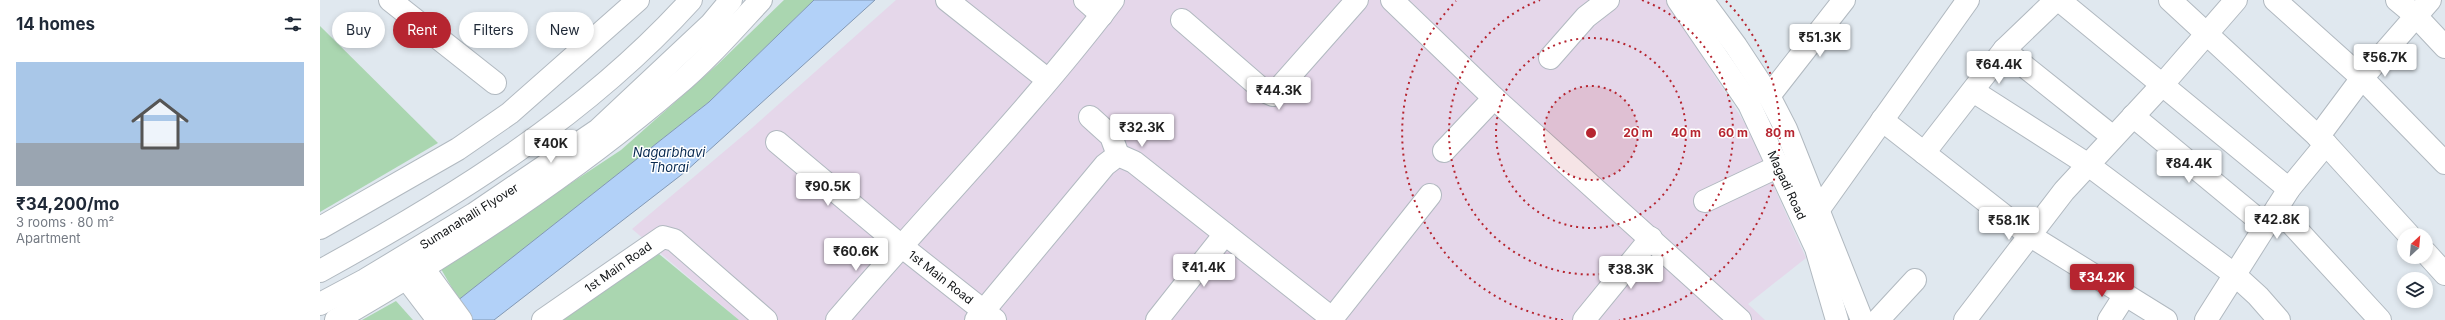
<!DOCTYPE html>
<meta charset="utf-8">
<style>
:root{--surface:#fff;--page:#f2f2f3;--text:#1f2937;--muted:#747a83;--line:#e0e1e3;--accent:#b62530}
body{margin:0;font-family:Inter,sans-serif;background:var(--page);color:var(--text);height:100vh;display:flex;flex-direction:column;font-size:15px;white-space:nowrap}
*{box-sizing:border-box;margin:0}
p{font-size:13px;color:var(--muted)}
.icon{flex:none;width:22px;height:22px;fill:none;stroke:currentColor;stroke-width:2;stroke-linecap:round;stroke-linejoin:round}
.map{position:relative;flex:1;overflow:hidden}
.details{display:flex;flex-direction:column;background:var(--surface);width:320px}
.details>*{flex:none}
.hud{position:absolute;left:12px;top:12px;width:380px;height:36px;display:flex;gap:8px}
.needle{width:26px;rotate:26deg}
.controls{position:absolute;left:2077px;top:228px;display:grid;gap:8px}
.controls a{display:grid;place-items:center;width:36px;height:36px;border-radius:50%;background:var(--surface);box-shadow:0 2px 6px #0003;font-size:20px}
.price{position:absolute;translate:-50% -34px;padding:0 9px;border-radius:4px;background:#fff;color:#222;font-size:13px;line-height:26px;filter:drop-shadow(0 1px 2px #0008)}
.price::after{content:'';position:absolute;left:50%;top:24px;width:12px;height:9px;margin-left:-6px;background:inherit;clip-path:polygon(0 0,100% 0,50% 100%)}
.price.current{background:var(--accent);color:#fff}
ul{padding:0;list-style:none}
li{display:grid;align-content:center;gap:8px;height:212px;padding:0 16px}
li+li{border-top:1px solid var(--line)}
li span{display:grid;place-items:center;height:124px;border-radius:0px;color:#555}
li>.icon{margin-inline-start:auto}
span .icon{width:72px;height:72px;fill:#fffc;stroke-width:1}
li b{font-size:17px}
h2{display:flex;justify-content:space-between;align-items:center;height:48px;padding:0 16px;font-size:17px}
.chip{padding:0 14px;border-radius:18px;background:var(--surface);box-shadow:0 2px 6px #0003;font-size:14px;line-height:36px}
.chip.current{background:var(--accent);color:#fff}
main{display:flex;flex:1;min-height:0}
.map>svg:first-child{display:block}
</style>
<main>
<section class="details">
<h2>14 homes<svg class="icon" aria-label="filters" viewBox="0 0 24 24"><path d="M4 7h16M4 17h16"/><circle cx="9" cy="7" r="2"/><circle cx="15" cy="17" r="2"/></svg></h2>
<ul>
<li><span style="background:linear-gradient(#a9c7e8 65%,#9aa5b1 0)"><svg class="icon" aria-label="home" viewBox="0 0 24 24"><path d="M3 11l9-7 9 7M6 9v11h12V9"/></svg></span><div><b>₹34,200/mo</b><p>3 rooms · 80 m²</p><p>Apartment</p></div></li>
</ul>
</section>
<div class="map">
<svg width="2125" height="320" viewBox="0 0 2125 320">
<rect width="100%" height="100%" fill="#e0e8ef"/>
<!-- industrial -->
<polygon fill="#e5d7ea" points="576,0 1346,0 1426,125 1486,258 1428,304 1445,320 419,320 312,229 432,128"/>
<!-- green -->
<g fill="#aad6b0">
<polygon points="464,0 494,0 389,102 139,300 121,269 301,150 397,65"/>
<polygon points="0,26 118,143 0,212"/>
<polygon points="339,254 419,320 238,320"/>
<polygon points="76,301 93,320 42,320"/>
</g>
<!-- water -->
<polygon fill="#b2d1f8" stroke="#8298b4" points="494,0 555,0 365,172 174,320 113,320 389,102"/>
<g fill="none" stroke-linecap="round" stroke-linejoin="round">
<defs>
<g id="minor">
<polyline points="70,0 175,83"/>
<polyline points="627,0 728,80"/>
<polyline points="765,0 782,15"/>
<polyline points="1072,0 1174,98 1420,320"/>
<polyline points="1739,0 1969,189"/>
<polyline points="1850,0 2006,144 2089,235"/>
<polyline points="1955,0 2042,78 2125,163"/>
<polyline points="2077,0 2095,15 2125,47"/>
<polyline points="862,20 944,91 953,95 1037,0"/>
<polyline points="1684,50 1793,137"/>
<polyline points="1230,58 1266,17 1288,0"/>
<polyline points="1653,91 1767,164 1915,275 1938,296 1959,320"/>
<polyline points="1449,96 1524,0"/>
<polyline points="1813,116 1946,226"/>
<polyline points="770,117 791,136 798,155"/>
<polyline points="1562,120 1709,235 1846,320"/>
<polyline points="1998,137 2042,78 2110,0"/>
<polyline points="457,142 580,245 675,320"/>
<polyline points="1124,151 1174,98"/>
<polyline points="1604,153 1684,50 1736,0"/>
<polyline points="1385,201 1459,166"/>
<polyline points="1957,208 2060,320"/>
<polyline points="1499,209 1648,0"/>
<polyline points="0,228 138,149 190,113 318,0"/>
<polyline points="2106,253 2125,274"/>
<polyline points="103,268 141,320"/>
<polyline points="86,278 118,320"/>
<path d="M16,320c119,-69 235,-144 340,-234 30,-25 58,-57 85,-86"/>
<polyline points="223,320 343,237 354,240 446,320"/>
<path d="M517,320c91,-107 191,-208 276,-320"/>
<polyline points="656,320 785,165 798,155 814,162 1014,320"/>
<polyline points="837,320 905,234"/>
<polyline points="1011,320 1110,195"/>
<polyline points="1264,320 1331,238"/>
<polyline points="1558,320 1595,280"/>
<polyline points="1645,320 1744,191 1843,84 1916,0"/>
<polyline points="1789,320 1805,295"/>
<polyline points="1886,320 1969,189 2006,144"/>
</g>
<g id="major">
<polyline points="1358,0 1429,104 1496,248 1517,320"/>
<polyline points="1382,0 1416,46 1449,96 1466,129 1542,320"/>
</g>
<g id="highway">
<path d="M0,271c135,-74 267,-156 371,-271"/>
<polyline points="0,304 45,280 154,214 278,130 391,24 411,0"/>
</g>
</defs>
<!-- minor casing -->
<use href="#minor" stroke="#b1b9c0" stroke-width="24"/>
<!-- major casing -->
<use href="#major" stroke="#b1b9c0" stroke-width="24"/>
<!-- highway casing -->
<use href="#highway" stroke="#b1b9c0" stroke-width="24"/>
<!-- minor -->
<use href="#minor" stroke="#fff" stroke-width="22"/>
<!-- major -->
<use href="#major" stroke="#fff" stroke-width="22"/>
<!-- highway -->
<use href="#highway" stroke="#fff" stroke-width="22"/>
</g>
<!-- distance rings -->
<circle cx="1271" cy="133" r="47" fill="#b62530" fill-opacity=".12"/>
<g fill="none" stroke="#b62530" stroke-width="2" stroke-dasharray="2 4">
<circle cx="1271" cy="133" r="47"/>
<circle cx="1271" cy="133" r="95"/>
<path d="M1322 0A142 142 0 1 1 1220 0"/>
<path d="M1243 320A189 189 0 0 1 1136 1M1406 1A189 189 0 0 1 1299 320"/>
</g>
<g text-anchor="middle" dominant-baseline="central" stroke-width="3" stroke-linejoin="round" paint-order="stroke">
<!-- street labels -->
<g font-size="12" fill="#111416" stroke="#fff">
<text transform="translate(1467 185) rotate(65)">Magadi Road</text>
<text transform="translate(149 216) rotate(-32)">Sumanahalli Flyover</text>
<text transform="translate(298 267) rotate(-35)">1st Main Road</text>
<text transform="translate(621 277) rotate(38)">1st Main Road</text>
</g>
<!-- water labels -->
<g font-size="13" font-style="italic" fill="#072950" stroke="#fff">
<text x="349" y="152">Nagarbhavi<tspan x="349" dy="15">Thorai</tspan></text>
</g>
</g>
<circle cx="1271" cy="133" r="6" fill="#b62530" stroke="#fff" stroke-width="2"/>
<g font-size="12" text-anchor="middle" font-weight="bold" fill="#b62530" stroke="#fff" stroke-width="3" stroke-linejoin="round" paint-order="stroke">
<text x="1318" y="137">20 m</text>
<text x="1366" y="137">40 m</text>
<text x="1413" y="137">60 m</text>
<text x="1460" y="137">80 m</text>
</g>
</svg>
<div class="controls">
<a><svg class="needle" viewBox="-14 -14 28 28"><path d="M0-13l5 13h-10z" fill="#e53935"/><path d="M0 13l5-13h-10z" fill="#747a83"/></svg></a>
<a><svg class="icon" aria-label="layers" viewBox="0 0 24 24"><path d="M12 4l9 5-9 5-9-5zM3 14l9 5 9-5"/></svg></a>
</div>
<b class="price" style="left:1500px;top:58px">₹51.3K</b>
<b class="price" style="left:2065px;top:78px">₹56.7K</b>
<b class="price" style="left:1679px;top:85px">₹64.4K</b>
<b class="price" style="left:959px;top:111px">₹44.3K</b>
<b class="price" style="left:822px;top:148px">₹32.3K</b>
<b class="price" style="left:231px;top:164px">₹40K</b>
<b class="price" style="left:1869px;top:184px">₹84.4K</b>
<b class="price" style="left:508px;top:207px">₹90.5K</b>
<b class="price" style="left:1957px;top:240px">₹42.8K</b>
<b class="price" style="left:1689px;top:241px">₹58.1K</b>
<b class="price" style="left:536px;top:272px">₹60.6K</b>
<b class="price" style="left:884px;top:288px">₹41.4K</b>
<b class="price" style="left:1311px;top:290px">₹38.3K</b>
<b class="price current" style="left:1782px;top:298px">₹34.2K</b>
<div class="hud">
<a class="chip">Buy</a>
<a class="chip current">Rent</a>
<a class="chip">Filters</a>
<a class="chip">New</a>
</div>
</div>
</main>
